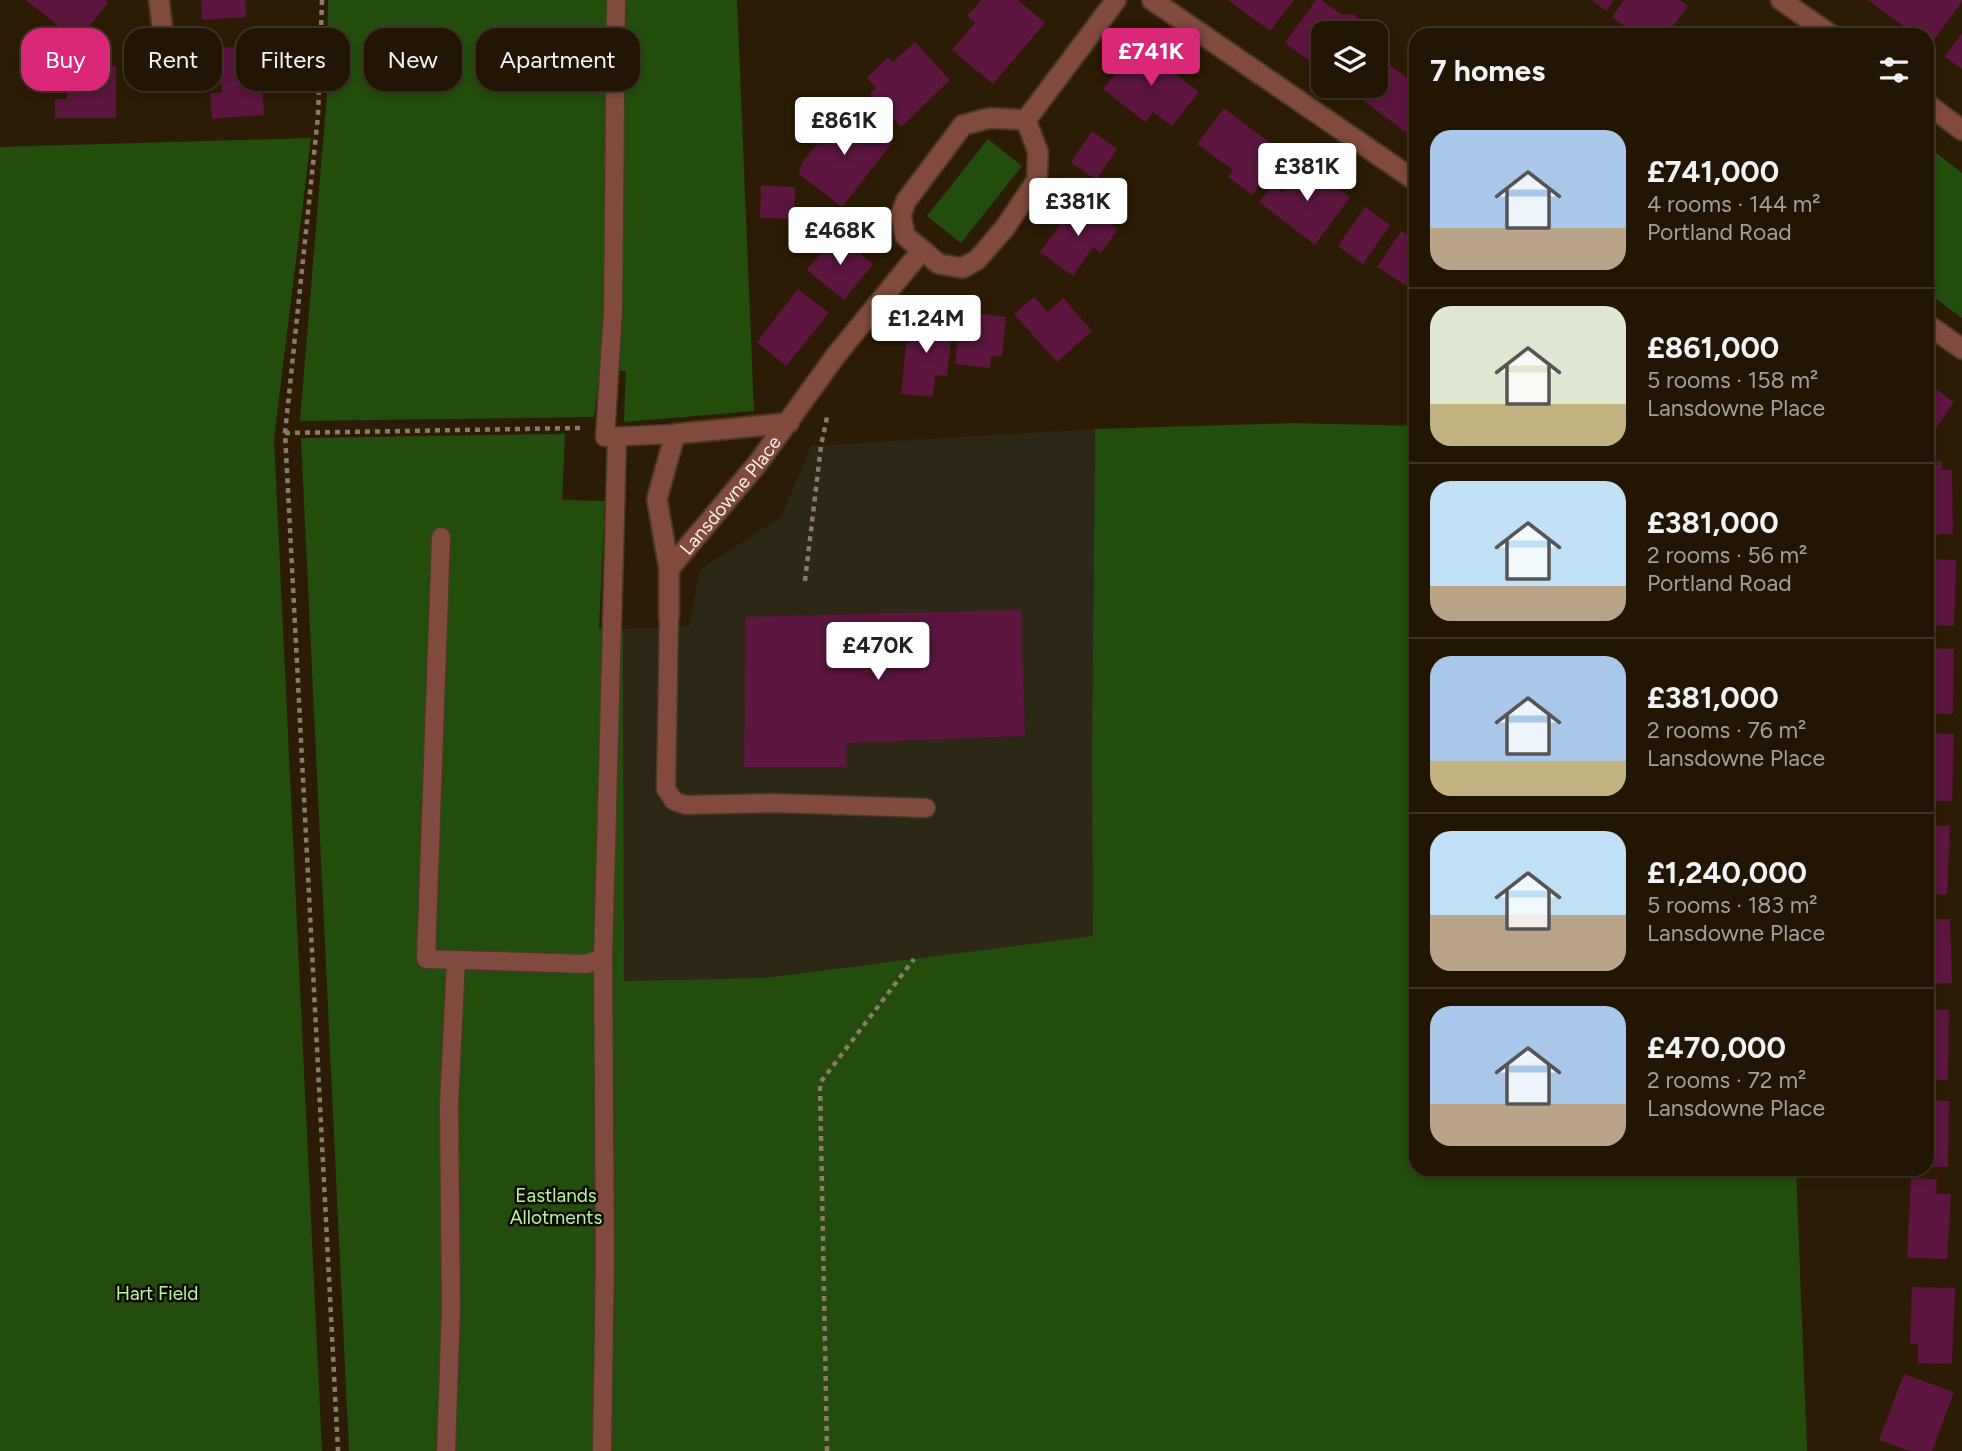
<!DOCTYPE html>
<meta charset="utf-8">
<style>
:root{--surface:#221504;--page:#2e2213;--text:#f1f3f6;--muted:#a29f9a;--line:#3f3426;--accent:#db2777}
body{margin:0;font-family:Figtree,sans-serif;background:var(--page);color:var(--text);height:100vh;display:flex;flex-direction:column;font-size:26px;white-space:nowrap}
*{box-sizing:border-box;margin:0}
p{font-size:23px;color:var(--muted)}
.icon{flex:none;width:38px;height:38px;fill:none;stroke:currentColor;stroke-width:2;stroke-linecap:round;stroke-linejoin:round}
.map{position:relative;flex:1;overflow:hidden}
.drawer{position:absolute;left:1409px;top:28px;width:525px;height:1148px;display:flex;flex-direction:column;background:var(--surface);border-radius:21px;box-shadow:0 4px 10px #0003,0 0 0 2px var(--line)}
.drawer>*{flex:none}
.guide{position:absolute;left:21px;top:28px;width:665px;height:63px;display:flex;gap:14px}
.tools{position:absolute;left:1311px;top:21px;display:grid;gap:14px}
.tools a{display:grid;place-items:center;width:77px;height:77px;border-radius:14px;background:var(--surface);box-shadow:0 4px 10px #0003,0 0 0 2px var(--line);font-size:35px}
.price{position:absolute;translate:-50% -60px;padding:0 16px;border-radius:7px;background:#fff;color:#222;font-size:23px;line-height:46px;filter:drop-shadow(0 2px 4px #0008)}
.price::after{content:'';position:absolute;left:50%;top:42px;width:21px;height:16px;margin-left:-10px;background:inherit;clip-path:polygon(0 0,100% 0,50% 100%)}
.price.selected{background:var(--accent);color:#fff}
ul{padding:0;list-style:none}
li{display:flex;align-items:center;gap:21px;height:175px;padding:0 21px}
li+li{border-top:2px solid var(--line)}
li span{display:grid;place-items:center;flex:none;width:196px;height:140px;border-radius:21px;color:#555}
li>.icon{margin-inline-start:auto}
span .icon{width:84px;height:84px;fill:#fffc;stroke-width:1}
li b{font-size:30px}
h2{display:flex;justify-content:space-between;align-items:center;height:84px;padding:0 21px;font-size:30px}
.chip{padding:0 24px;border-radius:21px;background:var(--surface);box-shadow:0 4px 10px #0003,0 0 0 2px var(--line);font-size:24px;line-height:63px}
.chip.selected{background:var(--accent);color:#fff}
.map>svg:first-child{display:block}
</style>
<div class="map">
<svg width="1962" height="1451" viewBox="0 0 1962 1451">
<rect width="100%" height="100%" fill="#2d1c05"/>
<!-- education -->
<polygon fill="#2d2716" points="1095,429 1092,756 1093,936 764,978 624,981 623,629 689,626 700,570 781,517 811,446"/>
<!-- green -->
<g fill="#224d0c">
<polygon points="328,0 737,0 754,411 624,422 626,371 600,371 594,417 300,421 327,94"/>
<polygon points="311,138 274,439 322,1451 0,1451 0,147"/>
<polygon points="988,139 1022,166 961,243 927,216"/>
<polygon points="1927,146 1962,173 1962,318 1927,292"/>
<polygon points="1293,423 1416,426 1416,1169 1796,1169 1807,1451 349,1451 301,438 565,434 562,500 605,501 599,629 623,629 624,981 764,978 1093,936 1092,756 1095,429"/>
</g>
<!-- building -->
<g fill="#5c163f">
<polygon points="26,0 105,0 108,3 77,41"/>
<polygon points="201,0 245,0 246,17 202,20"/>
<polygon points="981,0 1018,0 1045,23 993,84 952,50 975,23 967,16"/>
<polygon points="1228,0 1294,0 1270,31"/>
<polygon points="1316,0 1321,0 1342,15 1353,14 1358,18 1360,24 1353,33 1323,33 1323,71 1285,43"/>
<polygon points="1592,0 1614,0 1606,11"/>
<polygon points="1624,0 1680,0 1688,6 1666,35 1636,35 1612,17"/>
<polygon points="1868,0 1962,0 1962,2 1930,45 1927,43 1927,35 1916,35"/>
<polygon points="1962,33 1962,69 1945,57"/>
<polygon points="915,42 950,80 901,127 870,94 876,88 867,78 888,57 893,62"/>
<polygon points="260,45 264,115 212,119 210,93 222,93 220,73 206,74 204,49"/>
<polygon points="1139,45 1199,92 1172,126 1153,112 1145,122 1103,89"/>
<polygon points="1383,61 1416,84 1416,121 1407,133 1357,96 1365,86 1376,86 1376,71"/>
<polygon points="67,66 116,66 116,118 55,118 55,99 67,99"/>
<polygon points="846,107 892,143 842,207 799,174 801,164"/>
<polygon points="1224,108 1274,146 1269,151 1280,159 1252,195 1228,177 1233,170 1197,144"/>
<polygon points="1092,131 1117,149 1096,180 1071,162"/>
<polygon points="1305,162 1350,197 1315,245 1259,202 1273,185 1282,192"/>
<polygon points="761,186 795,187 794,219 760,218"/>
<polygon points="1077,201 1118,229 1101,253 1093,247 1073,276 1040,252"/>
<polygon points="1365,207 1390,225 1363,264 1338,246"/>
<polygon points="1401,231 1416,240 1416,270 1405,285 1377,267"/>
<polygon points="836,235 873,264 844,300 807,270"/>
<polygon points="798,289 829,313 786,366 757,342"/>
<polygon points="1034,297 1048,312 1063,298 1092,331 1057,362 1014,314"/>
<polygon points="961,311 1006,317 1002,357 991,356 990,368 955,364"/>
<polygon points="909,317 953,322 947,376 935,375 933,397 901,394"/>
<polygon points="1927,383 1954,402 1931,435 1927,432"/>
<polygon points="1927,461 1942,461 1942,470 1952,470 1953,534 1927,535"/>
<polygon points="1927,559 1956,560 1954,626 1927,625"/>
<polygon points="1021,610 1025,736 845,743 847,767 744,767 746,617"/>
<polygon points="1927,648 1954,649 1953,714 1927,714"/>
<polygon points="1927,733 1954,734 1952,801 1927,801"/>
<polygon points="1927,825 1950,826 1947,895 1927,894"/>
<polygon points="1927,919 1950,919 1952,983 1927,984"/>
<polygon points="1927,1010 1949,1010 1948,1080 1927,1080"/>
<polygon points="1927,1100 1949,1101 1948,1167 1927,1167"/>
<polygon points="1911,1178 1937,1179 1936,1194 1951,1194 1947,1259 1907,1258"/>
<polygon points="1912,1287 1955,1288 1952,1364 1918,1363 1918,1344 1910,1343"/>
<polygon points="1904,1374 1954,1392 1932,1451 1910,1451 1879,1440"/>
</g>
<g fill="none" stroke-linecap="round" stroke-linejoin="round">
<defs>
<g id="service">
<polyline points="616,0 613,311 605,437 675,434"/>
<polyline points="441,537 426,959 587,964 603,957 617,438"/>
<polyline points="669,617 666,789 674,801 686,805 773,803 926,808"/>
<polyline points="446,1451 451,1308 449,1105 456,960"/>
<polyline points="602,1451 605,1257 603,957"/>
</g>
<g id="minor">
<polyline points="159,0 166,58"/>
<polyline points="1152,0 1416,181"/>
<polyline points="1781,0 1831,35"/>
<polyline points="1927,104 1962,130"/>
<polygon points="990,118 1026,120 1038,152 1037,180 1004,229 977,260 962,268 939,264 905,236 901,215 906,201 963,125"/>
<polyline points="1026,120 1116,0"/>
<polyline points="1927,324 1962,349"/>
<polyline points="669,569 657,499 675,434 789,423"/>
<path id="s1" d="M669,617v-48l89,-106 79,-109 85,-104"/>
</g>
</defs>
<!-- service casing -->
<use href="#service" stroke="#4a3924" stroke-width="21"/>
<!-- minor casing -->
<use href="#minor" stroke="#4a3924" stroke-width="23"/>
<!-- path -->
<g stroke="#8a7b68" stroke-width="4.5" stroke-dasharray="5 5" stroke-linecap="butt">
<polyline points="322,0 318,116 285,433 338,1451"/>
<polyline points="285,433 580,428"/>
<polyline points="805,581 821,446 827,417"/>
<polyline points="827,1451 820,1083 914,959"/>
</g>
<!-- service -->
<use href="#service" stroke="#814a3e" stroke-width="18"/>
<!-- minor -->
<use href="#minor" stroke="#814a3e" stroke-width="19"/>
</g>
<g text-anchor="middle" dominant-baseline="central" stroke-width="5" stroke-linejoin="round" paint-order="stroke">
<!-- street labels -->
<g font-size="19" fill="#faeee0" stroke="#100802">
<text stroke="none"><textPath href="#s1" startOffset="144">Lansdowne Place</textPath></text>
</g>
<!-- park labels -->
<g font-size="19" fill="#b3f799" stroke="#100802">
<text x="556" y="1195">Eastlands<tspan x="556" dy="22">Allotments</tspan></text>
<text x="157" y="1293">Hart Field</text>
</g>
</g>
</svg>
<div class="tools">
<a><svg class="icon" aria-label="layers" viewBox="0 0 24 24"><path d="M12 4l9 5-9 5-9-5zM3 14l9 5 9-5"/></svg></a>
</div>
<b class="price selected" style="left:1151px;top:88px">£741K</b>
<b class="price" style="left:844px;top:157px">£861K</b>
<b class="price" style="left:1307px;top:203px">£381K</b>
<b class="price" style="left:1078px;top:238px">£381K</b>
<b class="price" style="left:840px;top:267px">£468K</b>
<b class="price" style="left:926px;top:355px">£1.24M</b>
<b class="price" style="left:878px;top:682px">£470K</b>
<div class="guide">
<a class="chip selected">Buy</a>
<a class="chip">Rent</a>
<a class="chip">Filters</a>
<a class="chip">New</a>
<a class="chip">Apartment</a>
</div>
<section class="drawer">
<h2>7 homes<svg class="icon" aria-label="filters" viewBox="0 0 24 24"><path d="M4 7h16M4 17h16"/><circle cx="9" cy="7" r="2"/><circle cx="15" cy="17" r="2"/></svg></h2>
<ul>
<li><span style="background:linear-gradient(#a9c7e8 70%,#b9a48a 0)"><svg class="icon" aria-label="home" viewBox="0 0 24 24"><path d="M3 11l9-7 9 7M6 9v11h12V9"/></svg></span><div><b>£741,000</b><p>4 rooms · 144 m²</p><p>Portland Road</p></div></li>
<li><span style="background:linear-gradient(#dfe7d0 70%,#c2b280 0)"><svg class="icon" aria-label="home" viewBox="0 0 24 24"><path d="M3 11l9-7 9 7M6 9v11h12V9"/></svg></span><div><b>£861,000</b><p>5 rooms · 158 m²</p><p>Lansdowne Place</p></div></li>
<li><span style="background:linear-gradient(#bfe0f5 75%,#b9a48a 0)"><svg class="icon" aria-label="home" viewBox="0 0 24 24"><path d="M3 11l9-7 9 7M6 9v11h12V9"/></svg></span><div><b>£381,000</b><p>2 rooms · 56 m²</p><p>Portland Road</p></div></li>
<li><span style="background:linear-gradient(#a9c7e8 75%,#c2b280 0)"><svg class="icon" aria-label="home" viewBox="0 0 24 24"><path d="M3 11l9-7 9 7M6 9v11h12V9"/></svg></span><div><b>£381,000</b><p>2 rooms · 76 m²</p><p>Lansdowne Place</p></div></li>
<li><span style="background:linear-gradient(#bfe0f5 60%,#b9a48a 0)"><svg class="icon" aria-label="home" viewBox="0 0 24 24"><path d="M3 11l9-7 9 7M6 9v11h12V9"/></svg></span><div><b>£1,240,000</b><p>5 rooms · 183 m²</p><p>Lansdowne Place</p></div></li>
<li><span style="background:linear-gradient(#a9c7e8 70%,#b9a48a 0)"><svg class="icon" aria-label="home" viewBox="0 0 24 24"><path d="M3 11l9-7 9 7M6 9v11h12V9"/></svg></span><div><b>£470,000</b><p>2 rooms · 72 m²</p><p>Lansdowne Place</p></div></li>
</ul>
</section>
</div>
